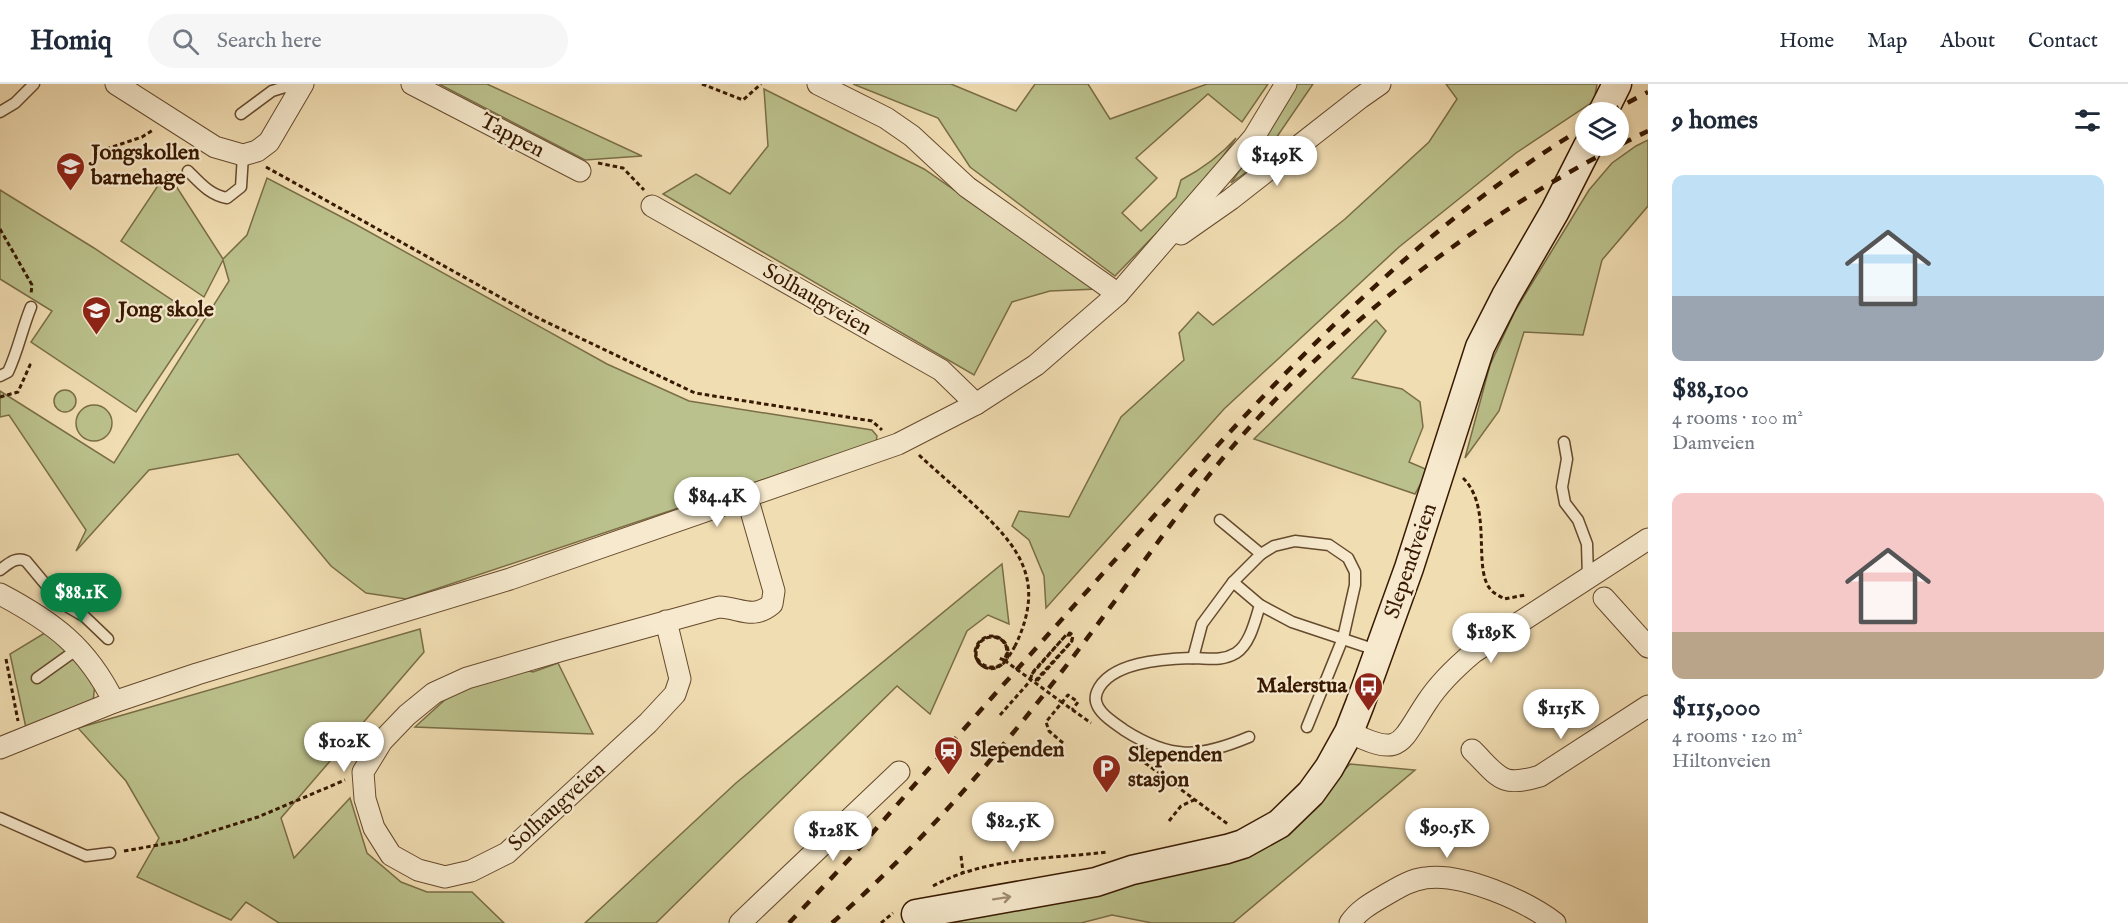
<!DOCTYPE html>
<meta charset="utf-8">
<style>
:root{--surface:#fff;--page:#f6f6f7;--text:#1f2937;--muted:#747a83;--line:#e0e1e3;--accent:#0b8043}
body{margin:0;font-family:"IM FELL English",serif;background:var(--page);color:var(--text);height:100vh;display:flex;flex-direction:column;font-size:22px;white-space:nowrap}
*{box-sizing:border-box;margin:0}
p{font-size:20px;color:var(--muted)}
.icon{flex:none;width:33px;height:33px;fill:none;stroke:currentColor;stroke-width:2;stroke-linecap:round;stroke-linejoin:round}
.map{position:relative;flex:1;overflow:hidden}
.side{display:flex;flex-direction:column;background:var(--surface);width:480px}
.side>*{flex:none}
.fabs{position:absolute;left:1575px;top:18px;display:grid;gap:12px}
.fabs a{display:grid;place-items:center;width:54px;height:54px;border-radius:50%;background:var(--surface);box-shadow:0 3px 9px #0003;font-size:30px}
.price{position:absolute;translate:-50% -51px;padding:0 14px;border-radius:21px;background:#fff;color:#222;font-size:20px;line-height:39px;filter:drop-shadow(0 2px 3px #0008)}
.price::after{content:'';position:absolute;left:50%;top:36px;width:18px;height:14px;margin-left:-9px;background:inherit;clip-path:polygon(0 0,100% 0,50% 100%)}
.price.on{background:var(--accent);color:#fff}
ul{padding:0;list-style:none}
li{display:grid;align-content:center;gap:12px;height:318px;padding:0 24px}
li span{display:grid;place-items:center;height:186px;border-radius:12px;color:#555}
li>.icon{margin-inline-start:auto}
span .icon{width:108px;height:108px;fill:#fffc;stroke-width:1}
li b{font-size:26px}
h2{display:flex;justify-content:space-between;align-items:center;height:72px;padding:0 24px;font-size:26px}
header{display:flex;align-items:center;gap:36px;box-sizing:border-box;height:84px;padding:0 30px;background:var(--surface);border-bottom:2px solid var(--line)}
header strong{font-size:28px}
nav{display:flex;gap:33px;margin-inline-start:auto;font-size:21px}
.search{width:420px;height:54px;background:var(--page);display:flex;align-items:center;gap:15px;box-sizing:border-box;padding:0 21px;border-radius:33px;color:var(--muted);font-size:22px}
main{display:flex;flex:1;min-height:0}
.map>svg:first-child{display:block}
</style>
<header>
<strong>Homiq</strong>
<div class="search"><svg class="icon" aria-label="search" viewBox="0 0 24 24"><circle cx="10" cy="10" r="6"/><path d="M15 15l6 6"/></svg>Search here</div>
<nav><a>Home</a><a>Map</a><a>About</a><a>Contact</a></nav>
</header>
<main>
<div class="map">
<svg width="1648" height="839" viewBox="0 0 1648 839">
<rect width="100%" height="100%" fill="#f1ddb2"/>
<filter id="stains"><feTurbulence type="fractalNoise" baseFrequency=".00333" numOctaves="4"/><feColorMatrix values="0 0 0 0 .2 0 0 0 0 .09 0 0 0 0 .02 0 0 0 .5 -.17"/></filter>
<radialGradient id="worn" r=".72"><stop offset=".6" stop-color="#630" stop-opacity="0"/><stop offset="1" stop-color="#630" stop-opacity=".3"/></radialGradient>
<!-- green -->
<g fill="#bbc18c" stroke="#7a6d46" stroke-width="1.5">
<polygon points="439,0 487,0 642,72 585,76"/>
<path d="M853,0h98l65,27 19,-27h53l22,35 97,-35h61l-26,38 -34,-28 -72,64 21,20 -35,35 19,18 35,-34 5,-17c21,-11 39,-24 55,-42l-35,49 -86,89 -145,-109 -32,-49z"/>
<polygon points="1293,0 1313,0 1259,79 1231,99 1260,57"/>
<polygon points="1446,0 1597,0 1594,17 1516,69 1399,163 1224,325 1046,524 1044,492 1029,456 1012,442 1019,427 1069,433 1121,333 1184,276 1179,249 1198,228 1213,241 1345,135 1429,58 1457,15"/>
<polygon points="764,5 924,85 1096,205 1050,207 1012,218 974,291 663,110 696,90 730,110 768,62"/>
<polygon points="1648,56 1648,122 1602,176 1583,251 1524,248 1499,327 1465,374 1490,281 1515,227 1589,106 1612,79 1636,62"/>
<polygon points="167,88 223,175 247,151 267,94 355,140 607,280 689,317 872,346 877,352 876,358 406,515 366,509 331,482 238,370 149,386 76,467 86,446 9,331 0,333 0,307 114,379 229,197 223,176 204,213 121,157"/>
<polygon points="0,106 94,164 199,234 136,328 31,258 52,227 0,195"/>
<polygon points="1376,236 1386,247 1352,294 1402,305 1420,318 1423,343 1409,378 1428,386 1415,410 1254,355"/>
<circle cx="65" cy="317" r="11"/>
<circle cx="94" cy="339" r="18"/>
<polygon points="1002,480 1009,540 988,531 967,547 930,630 897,602 656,839 585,839 736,699"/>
<polygon points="420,545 424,568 281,734 294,774 350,714 367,769 401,798 427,808 472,808 504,839 279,839 246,818 231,836 137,793 159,754 126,697 78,644"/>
<polygon points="48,547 95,599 93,618 26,644 10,570"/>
<polygon points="558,579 593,650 415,643 459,603 510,582 533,588"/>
<polygon points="1350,680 1415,686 1233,839 1152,839 1112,831 1081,839 940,839 1241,768 1325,707"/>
</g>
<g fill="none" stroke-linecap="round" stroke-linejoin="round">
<defs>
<g id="lane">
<polyline points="0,28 15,19 34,0"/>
<polyline points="241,30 272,7 285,3 300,5"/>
<path d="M188,87c12,12 22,24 39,27l14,-11 2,-32"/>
<path d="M0,292l8,-4c10,-21 14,-43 23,-65"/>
<polyline points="1564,358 1567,375 1562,403 1565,419 1578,436 1587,460 1588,494"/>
<polyline points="1220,436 1261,470"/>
<path d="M0,486c8,-6 16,-14 26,-9l35,42 24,14 23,22"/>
<polyline points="1233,498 1260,521 1292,538 1379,567"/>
<polyline points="1193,574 1202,540 1233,498 1261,470 1274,462 1295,457 1329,461 1348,474 1355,488 1355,501 1343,554 1307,643"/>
<polyline points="37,594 79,564"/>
<path d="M1249,653c-50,21 -78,23 -125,-7 -11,-8 -34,-21 -27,-38 12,-30 66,-33 94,-34 17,0 30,4 45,-5 14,-9 19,-32 24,-48"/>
<polyline points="0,734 86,772 110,769"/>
</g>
<g id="street">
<polyline points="116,0 215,63 243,71 257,67 269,58 303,0"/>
<polyline points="412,0 580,87"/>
<polyline points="818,0 886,34 912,52 967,103 1118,210"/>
<polyline points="652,122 941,286 976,320"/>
<polyline points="1181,150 1231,115 1360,14 1380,0"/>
<path d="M0,510c53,28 87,53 114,108"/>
<polyline points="1604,514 1648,563"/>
<path d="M666,537l14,58 -5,15 -27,29 -141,130 -36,18 -26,6 -27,-7 -27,-15 -17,-27 -9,-29 -2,-27 19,-31 25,-26 27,-22 33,-15 96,-28 156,-43c22,1 34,13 53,-3l2,-13 -27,-94"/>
<path d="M1349,648c53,26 50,12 78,-30 13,-20 29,-35 47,-50l174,-113"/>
<polyline points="0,664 114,618 197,590 510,495 898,360 976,320 1036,281 1118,210 1254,53 1286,0"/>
<path d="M1472,666c27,27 29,38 68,26l108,-70"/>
<polyline points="740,839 899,688"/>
<path d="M1350,839c8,-12 20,-19 32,-26 14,-8 27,-17 43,-19 37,-6 101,23 130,45"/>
</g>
<g id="secondary">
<polyline points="1603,28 1617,0"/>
<polyline points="916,830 1096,798 1132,786 1227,765 1243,760 1279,740 1311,709 1329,684 1349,648 1360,620 1409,484 1480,263 1506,212 1555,127 1588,62"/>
</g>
</defs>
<!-- lane casing -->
<use href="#lane" stroke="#664a2d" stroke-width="13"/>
<!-- street casing -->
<use href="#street" stroke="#664a2d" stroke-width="23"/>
<!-- secondary casing -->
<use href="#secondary" stroke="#381901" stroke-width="31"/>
<!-- path -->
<g stroke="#381901" stroke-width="3" stroke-dasharray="4.5 3" stroke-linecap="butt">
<polyline points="702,0 743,16 761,0"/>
<polyline points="106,65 142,53 153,46"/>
<polyline points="598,79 623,84 644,106"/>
<polyline points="266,83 534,232 695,309 872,337 882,346"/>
<polyline points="0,145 32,201 31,210"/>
<polyline points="0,313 18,308 30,281 27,279"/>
<path d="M919,371c17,16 35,31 52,47 48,44 76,78 44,144"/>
<path d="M1463,394c31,30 8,93 29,113 3,3 8,5 12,8l21,-4"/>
<polyline points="6,575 18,637"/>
<polyline points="1004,576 999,574 1006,577"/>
<polyline points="1032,590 1066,551 1071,551 1072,557 1036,596 1031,594 1032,589 1067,550 1070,549 1073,551 1072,557 1035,599"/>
<polyline points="1060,617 1091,639"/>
<polyline points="1000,631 1031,596"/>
<polyline points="1063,659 1049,647 1046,638 1068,611 1078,618 1072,626"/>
<polyline points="1133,670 1229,741"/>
<polyline points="1169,737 1181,722 1196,715"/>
<polyline points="124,767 181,757 258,733 345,696"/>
<polyline points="961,772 963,788"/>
<path d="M933,802c53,-29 117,-27 175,-34"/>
<polyline points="881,839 893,829"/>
</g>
<!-- lane -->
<use href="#lane" stroke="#f6e9cd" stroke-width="10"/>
<!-- street -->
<use href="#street" stroke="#f6e9cd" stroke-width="21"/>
<!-- secondary -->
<use href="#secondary" stroke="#f6e9cd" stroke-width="28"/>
<!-- rail -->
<g stroke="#381901" stroke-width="4.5" stroke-dasharray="10 10" stroke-linecap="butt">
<polyline points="1610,28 1648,8"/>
<path d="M789,839l66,-70c91,-105 184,-208 276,-311 137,-155 276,-308 455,-416"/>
<path d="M832,839c92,-81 173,-176 247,-274 56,-73 107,-151 169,-220 112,-124 249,-225 400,-298"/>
</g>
<!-- path-bridge -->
<path stroke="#381901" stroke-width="3" stroke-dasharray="4.5 3" stroke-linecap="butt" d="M1015,562c-4,7 -9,17 -17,21 -14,7 -28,-9 -21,-22 8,-14 28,-11 31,5 4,19 -29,26 -32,6 -3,-21 27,-27 31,-7 4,21 -27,25 -31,5 3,-29 41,-17 28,6 19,14 37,27 56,41"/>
</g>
<!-- one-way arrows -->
<defs><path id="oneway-shaft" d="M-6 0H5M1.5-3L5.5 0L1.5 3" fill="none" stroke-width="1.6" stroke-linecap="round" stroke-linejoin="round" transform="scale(1.5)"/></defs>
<use stroke="#a08b71" href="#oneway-shaft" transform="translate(1002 814) rotate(-9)"/>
<!-- icons -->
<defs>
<symbol id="school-pin" viewBox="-11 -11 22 30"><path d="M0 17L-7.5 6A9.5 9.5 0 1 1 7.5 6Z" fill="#8f2418" stroke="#f6e9cd"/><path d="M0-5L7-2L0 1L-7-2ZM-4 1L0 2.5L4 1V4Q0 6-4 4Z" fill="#fff"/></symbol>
<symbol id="bus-pin" viewBox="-11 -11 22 30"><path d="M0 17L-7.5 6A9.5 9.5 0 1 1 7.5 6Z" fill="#8f2418" stroke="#f6e9cd"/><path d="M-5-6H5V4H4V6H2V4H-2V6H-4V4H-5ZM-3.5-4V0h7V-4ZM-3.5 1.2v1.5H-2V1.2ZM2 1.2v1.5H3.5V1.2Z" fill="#fff"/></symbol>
<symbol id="station-pin" viewBox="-11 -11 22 30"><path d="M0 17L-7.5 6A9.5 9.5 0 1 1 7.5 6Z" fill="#8f2418" stroke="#f6e9cd"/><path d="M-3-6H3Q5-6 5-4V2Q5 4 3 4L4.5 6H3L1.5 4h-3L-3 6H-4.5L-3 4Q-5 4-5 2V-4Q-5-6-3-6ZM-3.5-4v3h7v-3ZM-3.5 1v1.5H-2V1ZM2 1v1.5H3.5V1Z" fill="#fff"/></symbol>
<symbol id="parking-pin" viewBox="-11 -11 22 30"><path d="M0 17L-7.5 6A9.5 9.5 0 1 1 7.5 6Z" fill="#8f2418" stroke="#f6e9cd"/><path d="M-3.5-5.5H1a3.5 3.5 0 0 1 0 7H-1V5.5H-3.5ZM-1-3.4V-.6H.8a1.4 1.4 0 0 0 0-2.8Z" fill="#fff"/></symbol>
</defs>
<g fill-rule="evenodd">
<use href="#school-pin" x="54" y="66" width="33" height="45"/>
<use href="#school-pin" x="80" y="210" width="33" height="45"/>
<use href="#bus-pin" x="1352" y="586" width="33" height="45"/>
<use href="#station-pin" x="932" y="650" width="33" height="45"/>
<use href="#parking-pin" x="1090" y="668" width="33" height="45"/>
</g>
<g text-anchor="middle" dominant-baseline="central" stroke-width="4.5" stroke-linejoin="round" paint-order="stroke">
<!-- street labels -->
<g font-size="22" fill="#381901" stroke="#f6e9cd">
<text transform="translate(512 52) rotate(28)">Tappen</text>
<text transform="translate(817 216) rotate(30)">Solhaugveien</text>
<text transform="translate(1411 477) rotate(-71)">Slependveien</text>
<text transform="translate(557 723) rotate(-42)">Solhaugveien</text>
</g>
<!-- poi labels -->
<g font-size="22" font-weight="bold" fill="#381901" stroke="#f6e9cd" text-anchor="start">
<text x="91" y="69">Jongskollen<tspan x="91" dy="25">barnehage</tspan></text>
<text x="118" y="226">Jong skole</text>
<text x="1347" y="602" text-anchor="end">Malerstua</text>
<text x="970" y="666">Slependen</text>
<text x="1128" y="671">Slependen<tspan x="1128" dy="25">stasjon</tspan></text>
</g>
</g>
<rect width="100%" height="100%" filter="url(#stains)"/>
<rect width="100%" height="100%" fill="url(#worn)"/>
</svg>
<div class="fabs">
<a><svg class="icon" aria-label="layers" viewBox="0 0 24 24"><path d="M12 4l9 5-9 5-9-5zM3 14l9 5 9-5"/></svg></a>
</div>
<b class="price" style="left:1277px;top:103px">$149K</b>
<b class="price" style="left:717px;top:444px">$84.4K</b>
<b class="price on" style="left:81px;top:540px">$88.1K</b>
<b class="price" style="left:1491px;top:580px">$189K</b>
<b class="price" style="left:1561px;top:656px">$115K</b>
<b class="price" style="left:344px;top:689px">$102K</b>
<b class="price" style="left:1013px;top:769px">$82.5K</b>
<b class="price" style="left:1447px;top:775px">$90.5K</b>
<b class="price" style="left:833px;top:778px">$128K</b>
</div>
<section class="side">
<h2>9 homes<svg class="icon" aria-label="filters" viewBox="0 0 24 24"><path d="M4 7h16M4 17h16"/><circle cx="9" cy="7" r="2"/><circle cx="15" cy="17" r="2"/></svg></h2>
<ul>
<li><span style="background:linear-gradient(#bfe0f5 65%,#9aa5b1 0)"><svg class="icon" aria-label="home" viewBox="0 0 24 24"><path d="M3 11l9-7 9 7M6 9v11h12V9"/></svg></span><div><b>$88,100</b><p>4 rooms · 100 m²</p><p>Damveien</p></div></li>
<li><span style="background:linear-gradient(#f6c9c9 75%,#b9a48a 0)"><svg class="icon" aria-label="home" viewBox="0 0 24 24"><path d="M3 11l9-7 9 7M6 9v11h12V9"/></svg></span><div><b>$115,000</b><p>4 rooms · 120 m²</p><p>Hiltonveien</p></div></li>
</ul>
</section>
</main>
